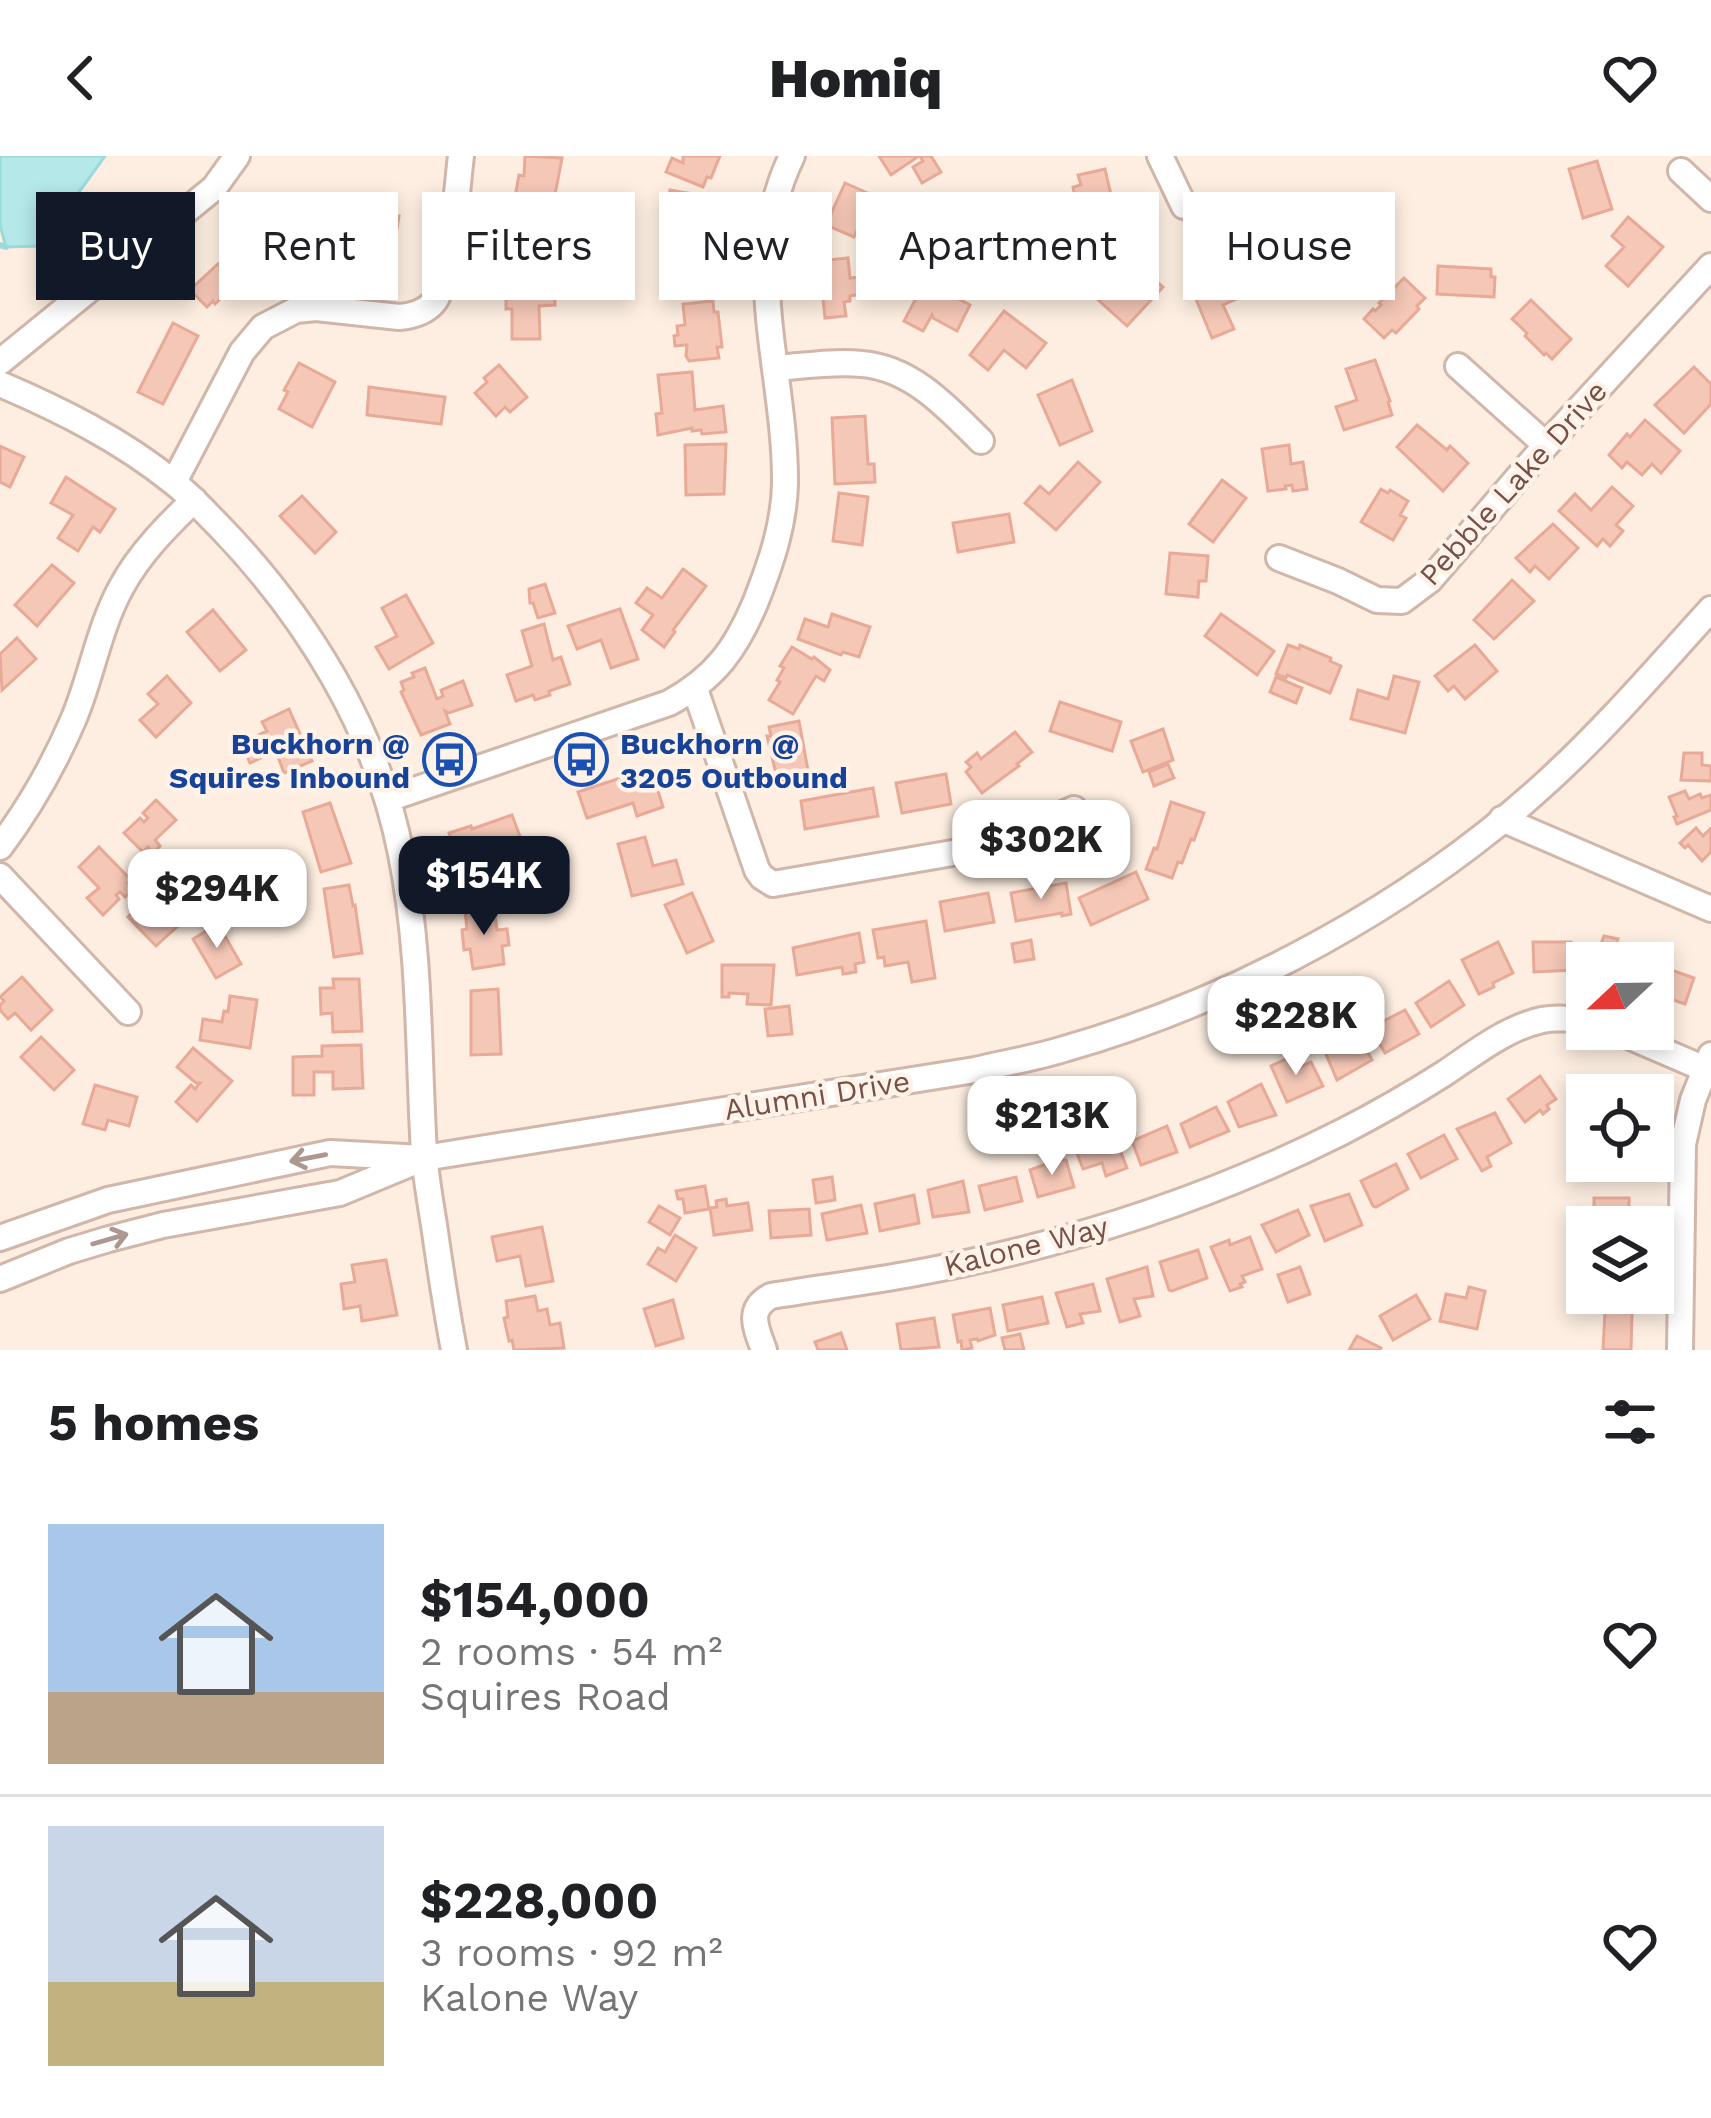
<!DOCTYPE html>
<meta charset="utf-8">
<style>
:root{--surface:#fff;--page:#f6f6f6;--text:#202124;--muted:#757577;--line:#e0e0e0;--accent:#111827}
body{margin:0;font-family:"Work Sans",sans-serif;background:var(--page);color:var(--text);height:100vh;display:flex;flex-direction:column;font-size:45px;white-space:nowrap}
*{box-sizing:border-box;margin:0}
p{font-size:39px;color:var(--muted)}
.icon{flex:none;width:66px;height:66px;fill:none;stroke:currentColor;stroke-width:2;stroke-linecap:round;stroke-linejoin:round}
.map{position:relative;height:1194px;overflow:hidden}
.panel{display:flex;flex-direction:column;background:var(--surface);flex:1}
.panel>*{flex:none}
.hud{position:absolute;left:36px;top:36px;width:1641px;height:108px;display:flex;gap:24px}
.needle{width:78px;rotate:248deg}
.fabs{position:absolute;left:1566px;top:786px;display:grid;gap:24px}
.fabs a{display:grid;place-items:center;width:108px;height:108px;border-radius:0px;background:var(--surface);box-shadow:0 6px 18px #0003;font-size:60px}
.price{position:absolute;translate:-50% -102px;padding:0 27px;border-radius:24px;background:#fff;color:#222;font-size:39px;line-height:78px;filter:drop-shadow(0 3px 6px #0008)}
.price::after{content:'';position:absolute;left:50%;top:72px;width:36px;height:27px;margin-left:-18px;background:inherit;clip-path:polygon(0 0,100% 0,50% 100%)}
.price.selected{background:var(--accent);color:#fff}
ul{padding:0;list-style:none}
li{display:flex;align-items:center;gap:36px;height:300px;padding:0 48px}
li+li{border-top:3px solid var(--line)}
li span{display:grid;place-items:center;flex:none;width:336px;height:240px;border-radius:0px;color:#555}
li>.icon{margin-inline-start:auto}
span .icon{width:144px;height:144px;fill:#fffc;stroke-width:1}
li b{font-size:51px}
h2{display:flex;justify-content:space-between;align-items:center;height:144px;padding:0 48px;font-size:51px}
.chip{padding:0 42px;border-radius:0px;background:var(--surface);box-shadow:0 6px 18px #0003;font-size:42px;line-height:108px}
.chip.selected{background:var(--accent);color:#fff}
header{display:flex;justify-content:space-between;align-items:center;height:156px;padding:0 48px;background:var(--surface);font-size:54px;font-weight:800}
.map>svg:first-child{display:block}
</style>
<header><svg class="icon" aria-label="back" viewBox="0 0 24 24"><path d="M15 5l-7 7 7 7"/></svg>Homiq<svg class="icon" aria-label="heart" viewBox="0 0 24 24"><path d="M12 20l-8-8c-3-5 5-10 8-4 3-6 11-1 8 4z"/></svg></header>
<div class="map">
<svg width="1711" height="1194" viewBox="0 0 1711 1194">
<rect width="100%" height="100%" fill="#fdeee1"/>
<!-- water -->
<polygon fill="#b5e8e8" stroke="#9adada" stroke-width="3" points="0,0 105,0 40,90 6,91 0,69"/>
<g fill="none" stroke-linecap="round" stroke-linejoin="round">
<!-- stream -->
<polyline stroke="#9adada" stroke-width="6" points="0,89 6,91"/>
</g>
<!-- building -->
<g fill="#f4c7b7" stroke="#e8aa97" stroke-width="3">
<polygon points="525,0 562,2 554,44 535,41 535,45 515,41 519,19 524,20"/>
<polygon points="720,0 711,22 707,21 703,31 666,16 672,2 683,7 683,0"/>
<polygon points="879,0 919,0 891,19"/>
<polygon points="920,0 931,0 941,16 922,27 913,11 923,5"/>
<polygon points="1597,5 1612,53 1583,62 1569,13"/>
<polygon points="1105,13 1118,69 1089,74 1086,51 1080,52 1082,64 1063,68 1058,46 1075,42 1073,31 1081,29 1078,19"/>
<polygon points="845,27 872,39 854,81 826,69"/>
<polygon points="670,34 693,38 692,46 695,47 691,78 664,74"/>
<polygon points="1257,43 1280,43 1280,50 1308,49 1311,73 1309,73 1309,92 1262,94"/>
<polygon points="364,54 399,60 391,109 358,104"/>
<polygon points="282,58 293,84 284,87 287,93 259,105 257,102 248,106 236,78"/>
<polygon points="1628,61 1663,91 1628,130 1606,110 1624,91 1612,80"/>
<polygon points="500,62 549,66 547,88 530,86 528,115 502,114 504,85 498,84"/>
<polygon points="848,102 850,122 860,121 861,138 850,140 850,145 844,146 846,160 825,162 819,105"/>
<polygon points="218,108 236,128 215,148 213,145 207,151 190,134"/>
<polygon points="1438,110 1491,113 1491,121 1495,121 1494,141 1437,138"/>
<polygon points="1227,111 1228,115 1238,111 1250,137 1223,149 1234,173 1212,182 1191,131 1202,127 1200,123"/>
<polygon points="1105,113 1129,134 1146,116 1163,131 1127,170 1086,133"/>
<polygon points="1404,122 1425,142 1417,150 1419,153 1396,177 1392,174 1384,182 1364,163 1373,153 1375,155 1381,149 1379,147"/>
<polygon points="925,125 970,149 957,175 933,162 932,159 923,175 904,165"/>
<polygon points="506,131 555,132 555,149 539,150 540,183 512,183 512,153 506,153"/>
<polygon points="1531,144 1571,183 1552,203 1546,197 1544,199 1525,180 1527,177 1512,163"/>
<polygon points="713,145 714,156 718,156 722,191 717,191 719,202 689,205 686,200 687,189 675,190 674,180 678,179 677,170 685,169 683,148"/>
<polygon points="1004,155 1046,187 1026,212 1004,194 988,214 970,199"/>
<polygon points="173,167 198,180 163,248 138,236"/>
<polygon points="1375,204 1390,245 1388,246 1392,259 1344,274 1336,251 1357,244 1346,213"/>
<polygon points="299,207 335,226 312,271 279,253 288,236 284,234"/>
<polygon points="499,209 527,241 510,256 505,251 496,260 475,237 487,226 484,222"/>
<polygon points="1694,211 1711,228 1711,248 1684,277 1655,249"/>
<polygon points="692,216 695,254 723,250 726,276 702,278 701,274 692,275 692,272 658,279 656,258 662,257 658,219"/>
<polygon points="1072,224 1092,275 1060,289 1038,239"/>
<polygon points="369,231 445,241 441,268 367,259"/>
<polygon points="865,260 868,308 874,308 875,326 835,328 832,262"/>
<polygon points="1645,264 1680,295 1661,317 1652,308 1642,319 1627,306 1622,312 1609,299 1627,278 1630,281"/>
<polygon points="1417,269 1447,294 1450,290 1468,307 1443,335 1397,291"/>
<polygon points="726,288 724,338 686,339 685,289"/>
<polygon points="1289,289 1291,308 1303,306 1307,333 1293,335 1292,329 1285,330 1286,333 1268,335 1262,293"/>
<polygon points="0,290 24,301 10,331 0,326"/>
<polygon points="1078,306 1100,326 1056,374 1025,347 1040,330 1049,338"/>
<polygon points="66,321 115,353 100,376 93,371 78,395 58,382 73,359 51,347"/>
<polygon points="1222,324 1246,342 1213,386 1189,368"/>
<polygon points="1612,331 1633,350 1616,369 1623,375 1610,390 1603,383 1597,390 1559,355 1575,338 1591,354"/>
<polygon points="1381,333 1388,337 1390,334 1408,345 1400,359 1406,362 1393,384 1361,366"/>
<polygon points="839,337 868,341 862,389 833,385"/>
<polygon points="302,340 336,376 315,397 280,360"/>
<polygon points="1009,358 1014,386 958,396 953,367"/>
<polygon points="1553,368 1578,392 1549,423 1535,410 1530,416 1516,402"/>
<polygon points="1170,397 1208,400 1206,425 1199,425 1198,441 1166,438"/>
<polygon points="52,409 74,427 37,470 15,449"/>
<polygon points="683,413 706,430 673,474 675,476 664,491 642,474 653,459 636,447 647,432 662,442"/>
<polygon points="1512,424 1534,445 1494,483 1474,464"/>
<polygon points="545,428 555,457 538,462 533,447 530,447 529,433"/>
<polygon points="406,439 433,487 389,513 376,491 397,480 382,452"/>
<polygon points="620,453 638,503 611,512 601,484 577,493 568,470"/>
<polygon points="213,454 246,494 220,515 187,476"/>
<polygon points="832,458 870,471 859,501 843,496 841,499 798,483 805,463 828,471"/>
<polygon points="1221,458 1274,495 1257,519 1205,480"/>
<polygon points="544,468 553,504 561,501 570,528 549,535 550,539 535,544 533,539 516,545 507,519 532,510 522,475"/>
<polygon points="17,482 36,503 2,534 0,498"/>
<polygon points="1288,489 1299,493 1300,489 1331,502 1330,505 1341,510 1330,537 1287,519 1286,522 1276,518"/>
<polygon points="1475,489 1497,515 1465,543 1454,530 1448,535 1435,520"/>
<polygon points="792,491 812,503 814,501 830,514 824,525 816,520 793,558 769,544 780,526 777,524 784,512 780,510"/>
<polygon points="425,512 437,543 443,540 441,534 463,525 472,549 449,557 445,555 450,568 421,579 401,536 404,534 401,526 414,521 412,517"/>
<polygon points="167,520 191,547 156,581 140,564 158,548 148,538"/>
<polygon points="1394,520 1419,526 1405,577 1351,563 1358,534 1388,543"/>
<polygon points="1276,521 1302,532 1296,547 1270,536"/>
<polygon points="1060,546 1121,566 1112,595 1050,575"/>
<polygon points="289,553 312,605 284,617 276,595 250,607 241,587 267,575 262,566"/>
<polygon points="799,565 809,620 778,626 767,580 771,580 769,571"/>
<polygon points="1163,573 1173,604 1143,616 1131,585"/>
<polygon points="1015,576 1032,596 1017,608 1019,610 982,637 966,616 971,611 966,606 977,597 981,603"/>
<polygon points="1684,597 1702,597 1702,609 1711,610 1711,625 1681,624"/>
<polygon points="1168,608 1174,622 1154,630 1149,616"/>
<polygon points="651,612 663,651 637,660 633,647 587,662 578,636"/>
<polygon points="946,618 951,648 902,657 896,627"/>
<polygon points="873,632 878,660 805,673 801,645"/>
<polygon points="1685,635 1689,643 1700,638 1702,642 1711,639 1711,654 1677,668 1674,661 1677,660 1669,641"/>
<polygon points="156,644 176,664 155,684 160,690 153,697 148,691 143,696 124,677 140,662 144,666 148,662 143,657"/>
<polygon points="1171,646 1204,657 1194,684 1191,683 1182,707 1178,706 1172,722 1146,713 1154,692 1157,693"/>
<polygon points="330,647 351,707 321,716 303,656"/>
<polygon points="512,659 521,683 459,705 449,677 471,670 472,673"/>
<polygon points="1696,672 1703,680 1711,672 1711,696 1702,705 1688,689 1685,692 1680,687"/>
<polygon points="645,681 653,710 676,704 683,728 632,740 618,688"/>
<polygon points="99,691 131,724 128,727 134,733 125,741 120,736 116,739 119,743 103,759 87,742 99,732 79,711"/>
<polygon points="1136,716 1148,743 1091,769 1079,742"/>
<polygon points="185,718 193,727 185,735 200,750 186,763 171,747 184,735 176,727"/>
<polygon points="1066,727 1071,758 1062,760 1062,757 1016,765 1011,737"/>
<polygon points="349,729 353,750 355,749 362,797 334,801 324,733"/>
<polygon points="692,737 713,785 687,797 665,749"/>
<polygon points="988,737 994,766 945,775 940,746"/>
<polygon points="150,739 179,769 156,790 128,761"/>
<polygon points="494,751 497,774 507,773 509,789 502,790 504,808 473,813 470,793 464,794 462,774 467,773 465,755"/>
<polygon points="926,765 935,822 912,826 908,806 885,810 884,801 878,802 873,774"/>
<polygon points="218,768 241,808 216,822 193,783"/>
<polygon points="859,777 864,806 855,808 856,816 843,818 842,811 797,819 793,792"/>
<polygon points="1604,780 1618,783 1615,793 1637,798 1634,807 1594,807"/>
<polygon points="1031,784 1034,803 1015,806 1012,788"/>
<polygon points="1498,786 1513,817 1493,827 1494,831 1479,838 1462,804"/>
<polygon points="1533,786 1571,786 1573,814 1534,816"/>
<polygon points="1654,808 1694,822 1685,848 1653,837"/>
<polygon points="722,809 774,809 771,849 747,848 748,838 729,837 729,841 722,841"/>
<polygon points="22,821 52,854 31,874 15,857 8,863 0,854 0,849 4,845 0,841"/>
<polygon points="333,823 359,823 362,875 333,876 332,857 321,858 320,832 334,832"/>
<polygon points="1449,825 1464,849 1431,871 1416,847"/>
<polygon points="498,833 501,898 471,899 471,835"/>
<polygon points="230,840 257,844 250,892 200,884 203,863 222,866 224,855 228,856"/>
<polygon points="789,850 792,878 768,880 765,853"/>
<polygon points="1405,854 1419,878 1385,897 1370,872"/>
<polygon points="1359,880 1372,904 1337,924 1325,896"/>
<polygon points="41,881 74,914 54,934 21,901"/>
<polygon points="361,889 363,932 333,933 333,916 314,916 314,939 293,939 293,901 322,900 322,890"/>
<polygon points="193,892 232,925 197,965 176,946 191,929 195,933 200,927 196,927 177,911"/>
<polygon points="1297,898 1302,910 1311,906 1323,930 1287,946 1271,910"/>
<polygon points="1540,920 1556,943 1547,949 1549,953 1543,958 1540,954 1525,966 1508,943"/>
<polygon points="1595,926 1636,929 1636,939 1587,939 1587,957 1578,957 1580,929 1595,930"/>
<polygon points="1261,928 1276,959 1239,971 1228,946"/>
<polygon points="95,929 137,941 129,970 108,964 105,974 83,968"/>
<polygon points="1216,951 1229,975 1190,991 1181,968"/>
<polygon points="1495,957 1511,987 1487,1001 1491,1010 1482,1015 1457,973"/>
<polygon points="1110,969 1127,1012 1106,1020 1102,1007 1083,1013 1071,982"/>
<polygon points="1167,970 1177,996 1141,1009 1132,985"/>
<polygon points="1444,979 1457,1003 1421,1022 1408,998"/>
<polygon points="1057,1004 1066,1004 1074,1031 1038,1041 1030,1014"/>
<polygon points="1594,1005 1634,1005 1633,1019 1606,1018 1607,1009 1594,1008"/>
<polygon points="1396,1008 1408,1033 1376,1051 1373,1050 1361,1025"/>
<polygon points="832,1021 835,1044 816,1047 813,1024"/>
<polygon points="1016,1021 1022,1045 985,1054 979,1030"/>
<polygon points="963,1025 969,1056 933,1061 928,1034"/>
<polygon points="705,1030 709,1053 685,1057 683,1043 678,1043 676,1035"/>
<polygon points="1349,1038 1362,1069 1325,1085 1311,1050"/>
<polygon points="914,1039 919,1067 880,1075 875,1048"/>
<polygon points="1594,1042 1629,1042 1629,1064 1632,1064 1632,1071 1587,1071 1587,1081 1582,1081 1582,1067 1594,1068"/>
<polygon points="726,1043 727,1050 748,1047 752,1074 714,1079 710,1052 717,1051 716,1045"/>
<polygon points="861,1049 867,1077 827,1084 822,1058"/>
<polygon points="659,1050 680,1062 670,1079 649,1066"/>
<polygon points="809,1053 811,1079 771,1082 769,1055"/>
<polygon points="1298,1054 1309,1079 1276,1096 1262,1069"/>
<polygon points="542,1071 553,1125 526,1130 520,1100 497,1105 492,1081"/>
<polygon points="675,1079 696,1092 676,1125 648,1108 658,1092 665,1096"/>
<polygon points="1250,1081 1262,1113 1242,1120 1245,1126 1240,1128 1242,1131 1230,1135 1211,1091 1229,1084 1230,1089"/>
<polygon points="1198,1094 1207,1122 1172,1135 1169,1134 1160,1106"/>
<polygon points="386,1104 397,1159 362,1165 360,1150 344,1153 341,1128 355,1126 352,1109"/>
<polygon points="1147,1111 1153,1140 1134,1143 1140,1160 1120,1166 1107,1123"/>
<polygon points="1300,1111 1310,1138 1288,1146 1278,1119"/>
<polygon points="1093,1128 1100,1155 1080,1158 1083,1167 1067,1171 1056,1137"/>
<polygon points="1469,1131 1485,1135 1477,1173 1440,1165 1446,1138 1466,1142"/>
<polygon points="1416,1139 1430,1163 1393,1184 1380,1160"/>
<polygon points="535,1140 538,1155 547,1153 550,1169 560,1167 564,1192 514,1194 512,1184 509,1185 504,1162 508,1161 506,1145"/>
<polygon points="1042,1141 1048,1167 1008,1175 1003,1149"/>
<polygon points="673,1144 683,1182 656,1190 644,1153"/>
<polygon points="990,1152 995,1179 978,1185 977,1183 970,1184 972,1192 962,1194 961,1185 958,1186 953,1159"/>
<polygon points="1605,1156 1632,1157 1631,1194 1603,1194"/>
<polygon points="934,1162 939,1191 901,1194 897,1168"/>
<polygon points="841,1177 847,1194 818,1194 815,1186"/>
<polygon points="1020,1178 1024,1194 1005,1194 1002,1182"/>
<polygon points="1357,1180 1381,1192 1380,1194 1349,1194"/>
</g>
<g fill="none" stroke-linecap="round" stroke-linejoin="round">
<defs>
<g id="minor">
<polyline points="1160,0 1184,50"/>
<polyline points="1681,15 1711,43"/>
<polyline points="0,206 214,32 237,0"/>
<polyline points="1458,210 1546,289"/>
<path d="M775,212c28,-2 58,-7 87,-4 50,4 86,44 119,77"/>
<path d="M0,228c61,26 121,56 173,98 17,13 31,29 46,44 87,90 158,204 182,328 20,99 17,199 23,299 2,24 6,48 10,72 6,42 12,83 20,125"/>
<path d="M174,326l68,-130 21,-25 33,-17 20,-2 83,9c13,-1 25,-4 34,-14 18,-19 24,-117 28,-147"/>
<polyline points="1279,402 1338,425 1377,444 1402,445 1430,424 1546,289 1711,110"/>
<polyline points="695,533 757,714 762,721 773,728 970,694 1020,677 1074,653"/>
<path d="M388,643l281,-96c46,-25 67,-54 87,-102 15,-38 28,-76 29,-117 1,-113 -46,-220 7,-328"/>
<polyline points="1502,663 1711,753"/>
<path d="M0,691c30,-40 54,-82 74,-129 18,-43 25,-91 48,-132 18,-33 45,-60 72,-86"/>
<polyline points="0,720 128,856"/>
<polyline points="1612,873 1705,913"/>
<path d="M0,1082l108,-38 222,-47 94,5 551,-88c29,-7 60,-12 89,-21 173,-49 351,-146 484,-268 58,-53 110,-114 163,-172"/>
<polyline points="0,1123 69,1095 109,1083 163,1069 340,1037 417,1005"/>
<path d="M764,1194c-8,-22 -18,-41 7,-54 49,-8 97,-14 145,-23 147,-27 293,-74 426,-141 35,-18 70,-38 103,-59 30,-20 61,-45 97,-53 15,-3 30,-1 45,1"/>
<polyline points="1680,1194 1683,988 1693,944 1711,899"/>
</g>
</defs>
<!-- minor casing -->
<use href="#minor" stroke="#d1b6aa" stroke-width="30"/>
<!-- minor -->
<use href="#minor" stroke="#fff" stroke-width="24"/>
</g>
<!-- one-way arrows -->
<defs><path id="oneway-shaft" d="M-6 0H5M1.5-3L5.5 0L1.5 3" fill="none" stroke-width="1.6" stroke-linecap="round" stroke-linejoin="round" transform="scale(3)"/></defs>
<g stroke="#ad9791">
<use href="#oneway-shaft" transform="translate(308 1002) rotate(169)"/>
<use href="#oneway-shaft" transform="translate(110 1083) rotate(-16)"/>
</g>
<!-- icons -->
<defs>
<symbol id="bus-ring" viewBox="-11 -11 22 22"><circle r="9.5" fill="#fff3e9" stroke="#1a4fb4" stroke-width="1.5"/><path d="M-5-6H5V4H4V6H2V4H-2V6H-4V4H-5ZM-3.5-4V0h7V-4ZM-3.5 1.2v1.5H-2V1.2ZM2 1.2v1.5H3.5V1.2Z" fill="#1a4fb4"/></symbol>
</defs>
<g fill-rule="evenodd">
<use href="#bus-ring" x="420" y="574" width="59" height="59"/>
<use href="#bus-ring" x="552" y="574" width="59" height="59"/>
</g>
<g text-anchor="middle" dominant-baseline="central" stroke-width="9" stroke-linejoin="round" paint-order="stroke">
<!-- street labels -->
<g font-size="30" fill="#765147" stroke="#fff3e9">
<text transform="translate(1513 327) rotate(-48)">Pebble Lake Drive</text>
<text transform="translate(817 939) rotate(-9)">Alumni Drive</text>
<text transform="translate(1026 1090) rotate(-14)">Kalone Way</text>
</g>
<!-- transit labels -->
<g font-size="30" font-weight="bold" fill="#164399" stroke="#fff3e9" text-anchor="end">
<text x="410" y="587">Buckhorn @<tspan x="410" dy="34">Squires Inbound</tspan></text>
<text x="620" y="587" text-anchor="start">Buckhorn @<tspan x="620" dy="34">3205 Outbound</tspan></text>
</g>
</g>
</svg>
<div class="fabs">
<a><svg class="needle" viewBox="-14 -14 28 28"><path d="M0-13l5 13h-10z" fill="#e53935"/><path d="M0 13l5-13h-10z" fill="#757577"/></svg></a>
<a><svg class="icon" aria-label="locate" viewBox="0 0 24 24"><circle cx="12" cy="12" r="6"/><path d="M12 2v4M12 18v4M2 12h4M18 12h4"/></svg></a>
<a><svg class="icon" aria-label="layers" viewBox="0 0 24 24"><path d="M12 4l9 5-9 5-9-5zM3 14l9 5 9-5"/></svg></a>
</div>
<b class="price" style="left:1041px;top:746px">$302K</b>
<b class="price selected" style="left:484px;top:782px">$154K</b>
<b class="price" style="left:217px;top:795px">$294K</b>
<b class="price" style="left:1296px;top:922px">$228K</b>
<b class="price" style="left:1052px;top:1022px">$213K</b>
<div class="hud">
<a class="chip selected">Buy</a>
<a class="chip">Rent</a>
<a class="chip">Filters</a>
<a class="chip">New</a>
<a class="chip">Apartment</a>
<a class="chip">House</a>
</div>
</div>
<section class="panel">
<h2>5 homes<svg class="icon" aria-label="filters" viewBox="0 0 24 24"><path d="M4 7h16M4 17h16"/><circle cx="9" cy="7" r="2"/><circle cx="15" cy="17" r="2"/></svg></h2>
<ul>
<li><span style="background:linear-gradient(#a9c7e8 70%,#b9a48a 0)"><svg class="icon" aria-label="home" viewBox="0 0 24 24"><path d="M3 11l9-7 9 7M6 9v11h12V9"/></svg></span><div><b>$154,000</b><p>2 rooms · 54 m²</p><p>Squires Road</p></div><svg class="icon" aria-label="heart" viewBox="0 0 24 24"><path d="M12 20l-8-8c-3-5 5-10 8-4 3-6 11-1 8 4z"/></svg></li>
<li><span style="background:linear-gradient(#c9d6e8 65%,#c2b280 0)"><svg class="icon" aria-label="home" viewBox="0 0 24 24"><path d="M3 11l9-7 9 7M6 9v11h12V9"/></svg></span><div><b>$228,000</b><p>3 rooms · 92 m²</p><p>Kalone Way</p></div><svg class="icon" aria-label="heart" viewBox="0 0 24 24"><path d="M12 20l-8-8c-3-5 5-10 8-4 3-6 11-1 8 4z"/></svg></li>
</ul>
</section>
